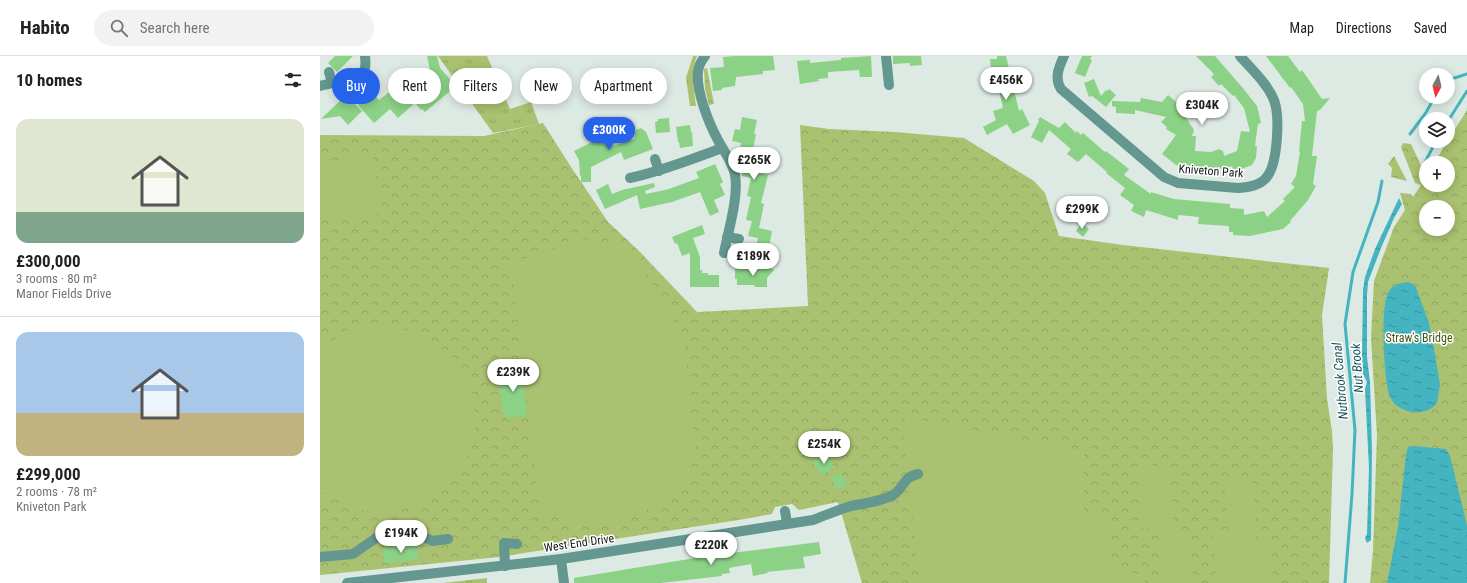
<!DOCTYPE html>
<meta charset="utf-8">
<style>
:root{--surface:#fff;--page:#f2f2f2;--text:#222;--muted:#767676;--line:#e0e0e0;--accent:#2563eb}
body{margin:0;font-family:"Roboto Condensed",sans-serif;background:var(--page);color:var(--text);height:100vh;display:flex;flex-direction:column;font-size:15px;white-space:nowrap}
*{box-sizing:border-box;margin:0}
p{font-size:13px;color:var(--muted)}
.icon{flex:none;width:22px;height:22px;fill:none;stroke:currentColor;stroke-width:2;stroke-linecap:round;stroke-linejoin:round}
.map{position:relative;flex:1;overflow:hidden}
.side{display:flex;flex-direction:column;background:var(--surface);width:320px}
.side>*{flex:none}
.guide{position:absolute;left:12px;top:12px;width:380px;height:36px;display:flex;gap:8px}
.needle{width:26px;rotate:187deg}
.fabs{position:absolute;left:1099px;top:12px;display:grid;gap:8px}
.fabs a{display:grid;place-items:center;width:36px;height:36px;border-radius:50%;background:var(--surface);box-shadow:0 2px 10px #0003;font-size:20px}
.price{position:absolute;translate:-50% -34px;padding:0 9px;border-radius:14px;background:#fff;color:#222;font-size:13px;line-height:26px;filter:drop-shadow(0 1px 2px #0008)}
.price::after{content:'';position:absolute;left:50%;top:24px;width:12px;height:9px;margin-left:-6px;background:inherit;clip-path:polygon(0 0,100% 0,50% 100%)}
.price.selected{background:var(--accent);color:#fff}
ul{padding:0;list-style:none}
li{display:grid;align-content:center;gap:8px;height:212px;padding:0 16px}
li+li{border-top:1px solid var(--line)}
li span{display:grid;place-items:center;height:124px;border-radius:12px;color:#555}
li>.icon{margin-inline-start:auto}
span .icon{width:72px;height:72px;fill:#fffc;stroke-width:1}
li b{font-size:17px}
h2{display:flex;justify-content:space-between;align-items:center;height:48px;padding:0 16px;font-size:17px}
.chip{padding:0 14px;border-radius:18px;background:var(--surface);box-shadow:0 2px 10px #0003;font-size:14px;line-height:36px}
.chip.selected{background:var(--accent);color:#fff}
header{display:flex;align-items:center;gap:24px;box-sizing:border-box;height:56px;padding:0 20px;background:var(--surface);border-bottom:1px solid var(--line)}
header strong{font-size:19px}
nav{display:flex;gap:22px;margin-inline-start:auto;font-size:14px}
.search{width:280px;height:36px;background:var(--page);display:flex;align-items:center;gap:10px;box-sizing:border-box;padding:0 14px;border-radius:22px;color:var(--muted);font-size:15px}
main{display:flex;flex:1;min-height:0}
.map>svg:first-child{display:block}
</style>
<header>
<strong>Habito</strong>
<div class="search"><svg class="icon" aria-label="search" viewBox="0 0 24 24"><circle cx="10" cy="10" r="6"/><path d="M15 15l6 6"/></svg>Search here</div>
<nav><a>Map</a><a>Directions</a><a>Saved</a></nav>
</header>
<main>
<section class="side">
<h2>10 homes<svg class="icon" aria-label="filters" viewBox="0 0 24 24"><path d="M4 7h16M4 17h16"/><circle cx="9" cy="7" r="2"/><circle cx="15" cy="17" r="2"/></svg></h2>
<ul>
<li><span style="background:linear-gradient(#dfe7d0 75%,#7fa58c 0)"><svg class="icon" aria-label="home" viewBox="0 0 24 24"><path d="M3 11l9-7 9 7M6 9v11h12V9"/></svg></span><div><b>£300,000</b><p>3 rooms · 80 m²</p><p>Manor Fields Drive</p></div></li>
<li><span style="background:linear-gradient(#a9c7e8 65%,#c2b280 0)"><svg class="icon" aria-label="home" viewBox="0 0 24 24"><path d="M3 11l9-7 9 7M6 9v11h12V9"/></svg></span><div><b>£299,000</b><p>2 rooms · 78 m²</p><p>Kniveton Park</p></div></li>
</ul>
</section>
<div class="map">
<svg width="1147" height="527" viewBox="0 0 1147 527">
<defs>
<pattern id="grass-tufts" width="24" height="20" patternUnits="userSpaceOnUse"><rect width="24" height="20" fill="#a9c170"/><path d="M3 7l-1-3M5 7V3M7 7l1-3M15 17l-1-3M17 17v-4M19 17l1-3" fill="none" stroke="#91a560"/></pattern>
<pattern id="forest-crowns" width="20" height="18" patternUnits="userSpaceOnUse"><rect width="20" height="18" fill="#a9c170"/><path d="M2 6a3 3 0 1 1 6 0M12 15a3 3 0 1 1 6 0" fill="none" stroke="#91a560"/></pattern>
<pattern id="water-ripples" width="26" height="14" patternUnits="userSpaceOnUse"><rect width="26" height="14" fill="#44b5c0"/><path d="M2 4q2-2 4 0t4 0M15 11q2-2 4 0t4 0" fill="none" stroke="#38929b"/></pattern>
</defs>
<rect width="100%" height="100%" fill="#dde9e3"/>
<!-- grass -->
<g fill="url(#grass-tufts)">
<polygon points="118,0 167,0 190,53 211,46 219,68 173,77"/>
<path d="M373,0h4c-7,17 -3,32 -1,50h-6l-4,-28z"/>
<polygon points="387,12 394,48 389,49 385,33 384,13"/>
<polygon points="167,522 167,527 123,527"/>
</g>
<!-- forest -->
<g fill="url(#forest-crowns)" fill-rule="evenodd">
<path d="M1147,54v473h-97l3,-32 4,-116 -6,-97 3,-57 20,-54 11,-17 -5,-17 11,1 2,3 8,-12 -6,-2 -14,-36 2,-4 8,1 15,32v9h22v-22h-14zM1106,151h22v22h-22z"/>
<polygon points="223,67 253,114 288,166 319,195 377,256 488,250 480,69 509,73 575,76 644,82 714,125 725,137 739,180 803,189 1009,212 1002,259 1007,343 1012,375 1013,393 1009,527 542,527 518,446 479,454 472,448 455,451 452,458 425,463 179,501 0,519 0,79 164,80"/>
<polygon points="1074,100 1087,125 1071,121 1072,112 1068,108"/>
</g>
<!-- garden -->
<g fill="#a9c170">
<polygon points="53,100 60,157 0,165 0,106"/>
<polygon points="263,183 296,189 318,209 332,227 352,260 365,292 376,398 366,426 361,433 320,458 297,468 274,468 220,458 191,207"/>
<polygon points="69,269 106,280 137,305 154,341 155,380 140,417 111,444 74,457 34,454 0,435 0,292 29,274"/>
<polygon points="586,361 764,396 764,456 787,459 791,513 825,519 825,527 600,527 586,405 583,368"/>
<polygon points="817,406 851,413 854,474 869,476 874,527 841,527 840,473 822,472"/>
<polygon points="904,421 933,426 937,487 952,489 953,527 897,527 892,472 908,475"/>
</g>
<!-- water -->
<g fill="url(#water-ripples)">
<polygon points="1079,142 1082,148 1074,162 1061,192 1048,226 1047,239 1047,301 1050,326 1052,394 1051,484 1047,487 1045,482 1047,478 1049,412 1045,333 1047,326 1043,318 1042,299 1043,234 1045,221 1055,193"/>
<path d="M1088,226l7,3 14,38 7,37 4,25 -3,18c-2,2 -4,5 -7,6 -13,7 -34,2 -40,-12 -6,-15 -10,-91 -2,-104 4,-8 11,-10 20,-11z"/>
<polygon points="1092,390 1126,393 1130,400 1147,469 1147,527 1067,527 1078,471 1086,398 1088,391"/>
</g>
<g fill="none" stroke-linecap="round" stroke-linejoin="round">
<!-- stream -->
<g stroke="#44b5c0" stroke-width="3">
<polyline points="1128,24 1147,18"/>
<polyline points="1128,65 1147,35"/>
<polyline points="1090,78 1105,58 1115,41"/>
<polyline points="1101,114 1116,85"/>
<polyline points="1025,527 1032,438 1035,374 1025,268 1033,216 1058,146 1062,125"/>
</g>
</g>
<!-- building -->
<g fill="#8bd286">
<polygon points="15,0 33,0 17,16 8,7"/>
<polygon points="107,0 117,0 120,12 136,30 105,56 102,53 101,54 95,47 78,62 70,53 54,67 38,49 52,36 59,44 72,34 70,32 77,26 85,35 110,14"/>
<polygon points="415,0 453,0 455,14 443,15 443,18 416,21 415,30 402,32 402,34 393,35 390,12 404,11 403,1"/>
<polygon points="551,0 552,21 540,21 539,14 508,16 508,22 498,23 499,25 480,28 477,5 490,4 490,7 521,4 521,2"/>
<polygon points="573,0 601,0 602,9 590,10 590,7 573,8"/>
<polygon points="677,0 686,0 699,55 702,53 710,69 693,78 687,68 667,79 663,71 676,64 673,55 683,52 674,12 671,12 670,3 677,3"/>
<polygon points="762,0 772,0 770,3 772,4 765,21 755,17"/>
<polygon points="876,0 895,0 922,31 937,50 941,67 938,68 935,90 937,90 936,102 932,109 914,116 912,110 901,114 900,111 888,114 888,113 856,109 842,98 856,79 846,73 847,71 841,66 846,61 815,54 815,58 796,57 796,51 792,50 792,45 820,46 821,42 842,46 848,39 861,50 859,51 874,74 872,80 876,80 875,95 891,96 899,93 903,95 904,100 917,95 921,75 930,76 924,52 914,39 913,40 901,28 899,30 891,21 894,18"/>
<polygon points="946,0 968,0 980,16 982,14 1002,43 1010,42 1000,54 997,55 992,100 997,100 993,128 996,130 988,144 970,165 971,166 963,173 930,180 913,179 913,176 909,176 909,170 878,168 879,161 858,159 858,164 826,154 824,161 811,155 814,149 800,139 805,132 786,117 787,116 766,98 758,106 747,98 751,93 729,74 722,87 711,81 719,65 720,66 718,64 720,61 739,72 745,66 756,77 757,75 761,79 763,77 785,96 786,95 809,113 804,119 831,138 831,136 854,143 910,148 910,152 924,153 924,159 944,155 947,161 965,145 963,143 975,131 971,128 976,120 980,96 979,96 982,65 985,65 983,48 971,31 970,32"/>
<polygon points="774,23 781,40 786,34 787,35 789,33 796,39 786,51 772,40 769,41 764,27"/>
<polygon points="26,39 42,55 28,69 20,60 1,63"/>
<polygon points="422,61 437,64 434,78 436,78 432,98 447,102 443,118 448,119 441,147 444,148 439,172 452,175 448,196 435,194 438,182 428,180 432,165 426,164 431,141 427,140 431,122 422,120 426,104 418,102 421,87 412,85 415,73 420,74"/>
<polygon points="349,62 350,76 336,77 335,66 338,65 338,63"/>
<polygon points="370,69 371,76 372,76 373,90 360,92 359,86 358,86 356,71"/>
<polygon points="321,72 326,76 333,93 304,104 301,96 271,111 271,126 261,126 261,120 260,120 259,104 254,95 274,85 272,82 273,75 283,80 287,78 293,90 314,83 316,74"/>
<polygon points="395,108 403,126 400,128 405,139 394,144 399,156 390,160 380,136 352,146 320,153 317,139 285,153 276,134 288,128 292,138 302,134 334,127 335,131 325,135 326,138 349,133 379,122 376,116"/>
<polygon points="762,167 769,173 763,181 756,175"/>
<polygon points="382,169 385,178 373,182 380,201 380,214 382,214 382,217 388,217 388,219 399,219 399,231 370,231 370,197 362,200 357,187 355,188 352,181"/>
<polygon points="435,211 449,211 454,214 447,222 447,231 435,231 434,229 417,229 417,223 415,223 415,213 435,213"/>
<polygon points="201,312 207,360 187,362 186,357 183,358 178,315"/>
<polygon points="506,398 514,412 501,420 493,406"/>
<polygon points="521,417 527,429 517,434 511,422"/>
<polygon points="499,486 501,498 483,501 485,512 447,516 448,517 433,520 431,508 409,512 410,517 402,518 402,520 341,527 254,527 254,522 387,500"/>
<polygon points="97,489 99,504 64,507 63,492"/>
</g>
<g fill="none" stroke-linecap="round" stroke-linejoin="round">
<!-- minor -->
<g stroke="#63978f" stroke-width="10">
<path d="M385,0c-2,3 -5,7 -6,11 -6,19 11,59 20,75 6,11 14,21 16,33 4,21 -7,57 -11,78"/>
<polyline points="566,0 569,29"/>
<path d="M744,0c-5,11 -10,22 -3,33l103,88 14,6 60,5c10,-1 21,-2 28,-10 12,-13 14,-62 8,-78 -7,-17 -22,-30 -34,-44"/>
<polyline points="9,16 12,27"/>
<path d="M0,30l39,-9c7,-6 7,-12 6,-21"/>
<polyline points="335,103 339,115"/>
<path d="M310,122c32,-7 62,-19 92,-30"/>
<polyline points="407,181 419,183"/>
<polyline points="465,455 467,467"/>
<polyline points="0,501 33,498 56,482 95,477 112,485 128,483"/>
<polyline points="241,503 244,527"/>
<polyline points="185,510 184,487 197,488"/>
<path d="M27,527l214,-24 252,-39c13,-5 25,-10 38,-14 14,-3 29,-4 42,-11 10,-6 10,-18 25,-21"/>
</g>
</g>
<g text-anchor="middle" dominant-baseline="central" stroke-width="3" stroke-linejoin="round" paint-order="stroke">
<!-- street labels -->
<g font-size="12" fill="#161a18" stroke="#fff">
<text transform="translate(891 115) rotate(4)">Kniveton Park</text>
<text transform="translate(259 487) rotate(-8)">West End Drive</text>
</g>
<!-- park labels -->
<g font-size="12" fill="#465611" stroke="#fff">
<text x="1099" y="282">Straw's Bridge</text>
</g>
<!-- water labels -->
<g font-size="13" font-style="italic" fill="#16555c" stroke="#fff">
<text transform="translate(1037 312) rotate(-94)">Nut Brook</text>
<text transform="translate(1020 325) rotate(-95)">Nutbrook Canal</text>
</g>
</g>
</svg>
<div class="fabs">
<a><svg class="needle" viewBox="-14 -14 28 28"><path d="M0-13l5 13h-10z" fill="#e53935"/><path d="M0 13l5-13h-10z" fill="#767676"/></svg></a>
<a><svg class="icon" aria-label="layers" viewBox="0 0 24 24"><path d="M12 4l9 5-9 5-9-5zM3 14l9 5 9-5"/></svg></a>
<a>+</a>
<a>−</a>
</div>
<b class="price" style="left:686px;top:45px">£456K</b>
<b class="price" style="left:882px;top:70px">£304K</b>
<b class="price selected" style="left:289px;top:95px">£300K</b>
<b class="price" style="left:434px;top:125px">£265K</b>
<b class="price" style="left:762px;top:174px">£299K</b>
<b class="price" style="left:433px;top:221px">£189K</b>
<b class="price" style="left:193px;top:337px">£239K</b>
<b class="price" style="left:504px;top:409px">£254K</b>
<b class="price" style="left:81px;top:498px">£194K</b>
<b class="price" style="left:391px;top:510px">£220K</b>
<div class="guide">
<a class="chip selected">Buy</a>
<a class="chip">Rent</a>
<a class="chip">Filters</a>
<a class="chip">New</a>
<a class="chip">Apartment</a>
</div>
</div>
</main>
